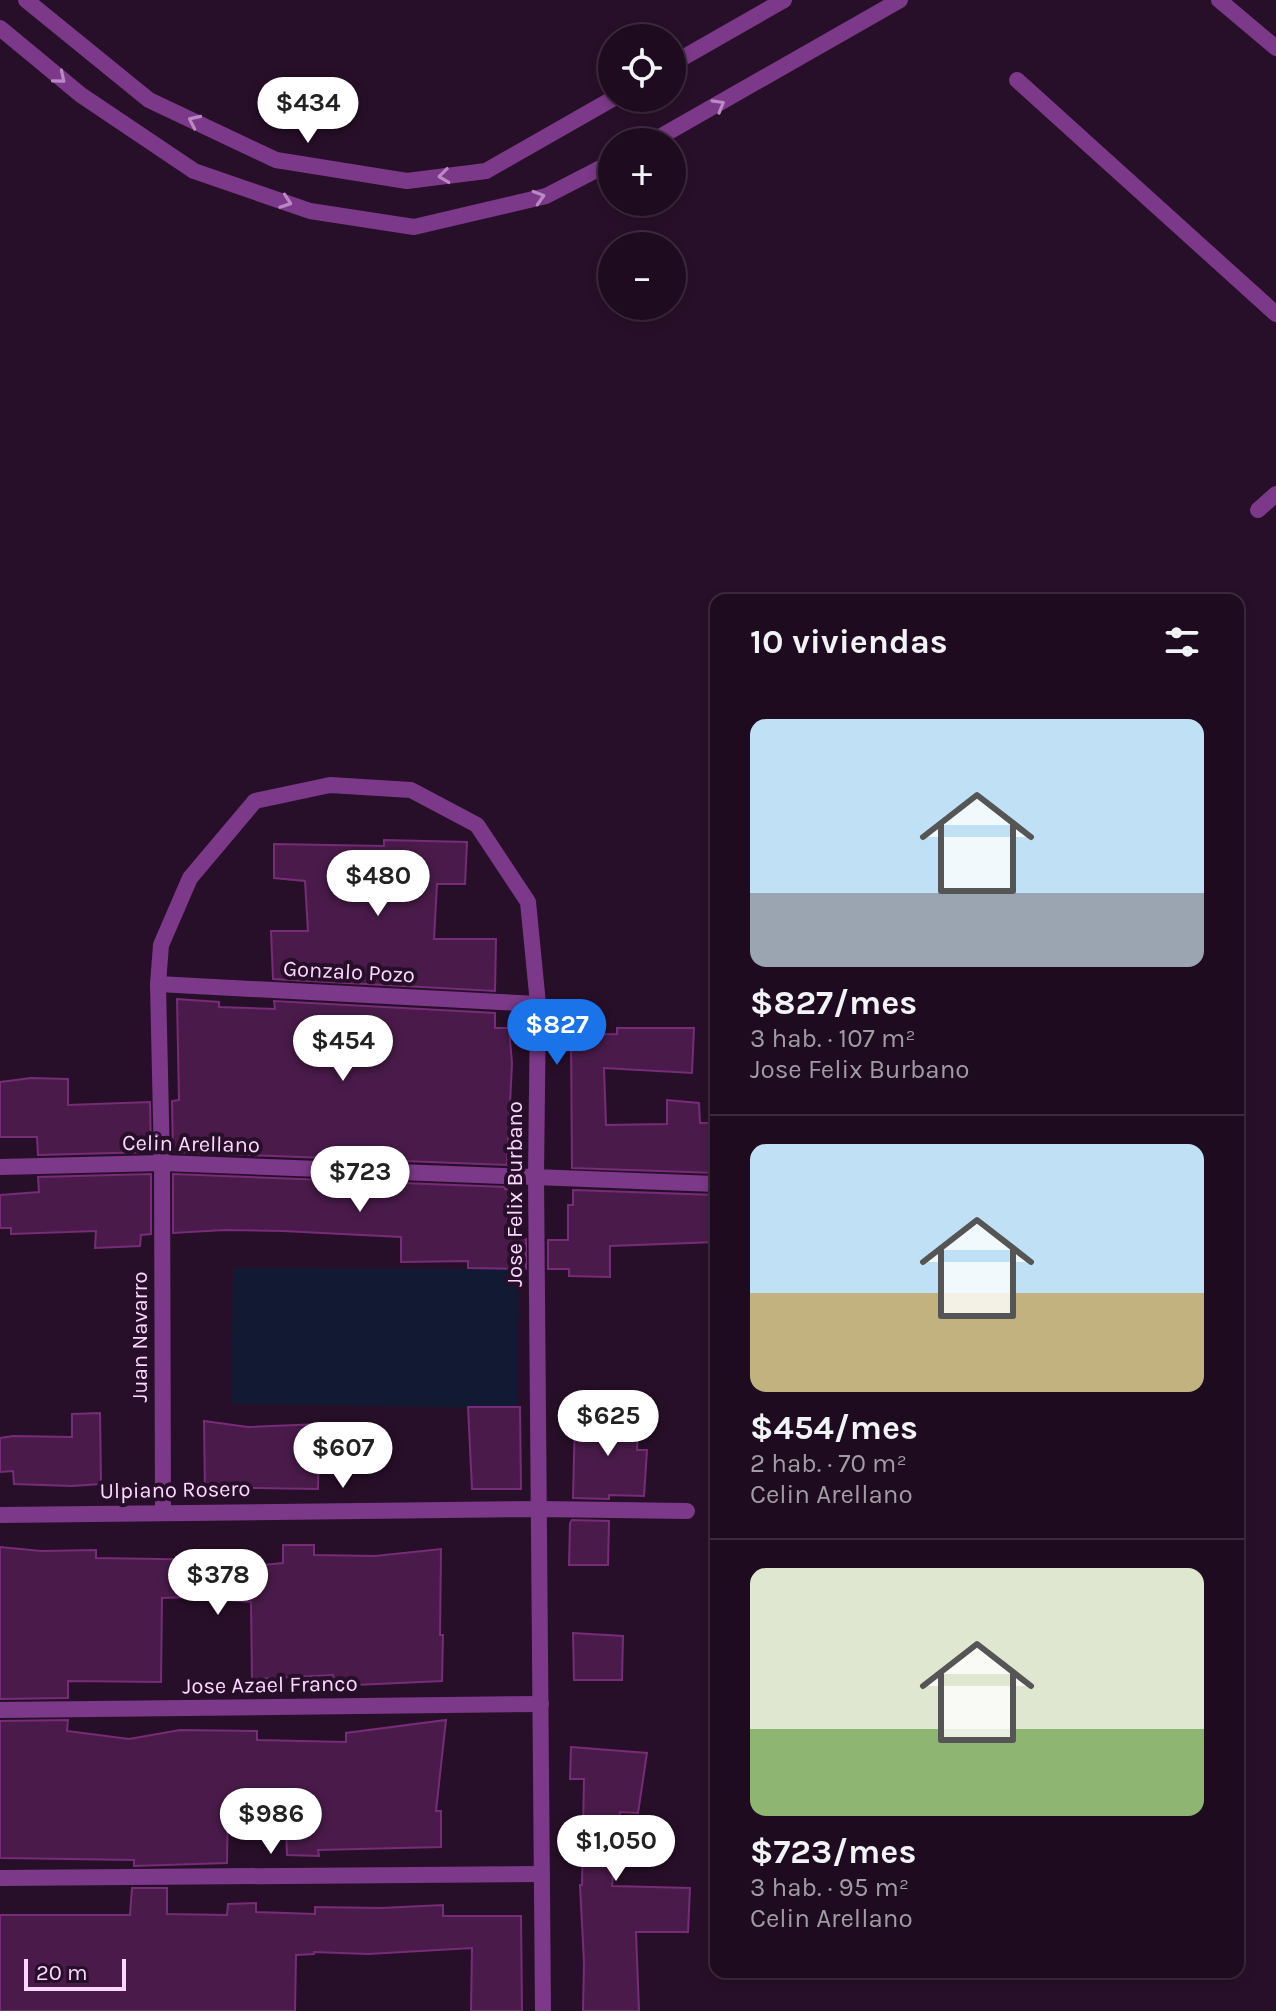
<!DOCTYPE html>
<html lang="es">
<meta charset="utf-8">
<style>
:root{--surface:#1e0b1f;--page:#2b192c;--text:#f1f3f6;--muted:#a19ba4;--line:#3c2b3d;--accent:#1a73e8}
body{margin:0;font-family:Karla,sans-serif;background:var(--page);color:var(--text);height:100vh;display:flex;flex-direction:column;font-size:30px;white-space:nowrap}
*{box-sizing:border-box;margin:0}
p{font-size:26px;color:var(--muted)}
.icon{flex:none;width:44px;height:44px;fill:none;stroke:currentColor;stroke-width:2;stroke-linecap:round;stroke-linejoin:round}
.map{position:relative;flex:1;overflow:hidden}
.drawer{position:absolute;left:710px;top:594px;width:534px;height:1384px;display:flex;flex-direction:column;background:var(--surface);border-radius:16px;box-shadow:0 4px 12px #0003,0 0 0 2px var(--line)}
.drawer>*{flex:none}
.buttons{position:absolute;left:598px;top:24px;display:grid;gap:16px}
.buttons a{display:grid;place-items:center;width:88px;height:88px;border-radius:50%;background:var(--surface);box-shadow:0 4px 12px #0003,0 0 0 2px var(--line);font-size:40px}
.scale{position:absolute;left:24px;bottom:20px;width:102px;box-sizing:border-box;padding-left:8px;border:4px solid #fcd7ff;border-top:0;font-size:22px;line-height:28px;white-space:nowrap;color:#fcd7ff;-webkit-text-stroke:6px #280f29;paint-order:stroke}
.price{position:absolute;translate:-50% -68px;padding:0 18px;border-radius:28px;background:#fff;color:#222;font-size:26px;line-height:52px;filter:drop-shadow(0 2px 4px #0008)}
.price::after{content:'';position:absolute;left:50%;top:48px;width:24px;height:18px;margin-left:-12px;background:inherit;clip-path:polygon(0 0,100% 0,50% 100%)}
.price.selected{background:var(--accent);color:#fff}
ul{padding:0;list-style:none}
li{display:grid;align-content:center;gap:16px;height:424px;padding:0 40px}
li+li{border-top:2px solid var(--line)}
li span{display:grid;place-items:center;height:248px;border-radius:16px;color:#555}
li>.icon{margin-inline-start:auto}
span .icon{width:144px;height:144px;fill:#fffc;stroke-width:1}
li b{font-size:34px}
h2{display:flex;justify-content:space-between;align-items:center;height:96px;padding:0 40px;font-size:34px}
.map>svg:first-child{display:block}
</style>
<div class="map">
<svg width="1276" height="2011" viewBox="0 0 1276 2011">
<rect width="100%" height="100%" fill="#280f29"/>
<!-- green -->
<polygon fill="#121a33" points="233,1268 519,1269 517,1408 231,1404"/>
<!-- building -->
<g fill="#4a1b4a" stroke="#772c77" stroke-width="2">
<polygon points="384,840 467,842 465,884 437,884 434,939 496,939 495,991 273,979 271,931 308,931 305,881 274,878 274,844 384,846"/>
<polygon points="177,999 219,1002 219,1007 275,1009 274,1001 495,1013 495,1028 509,1028 512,1063 507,1165 173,1152 172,1101 179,1100"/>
<polygon points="617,1028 694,1028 692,1073 604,1068 606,1125 667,1124 667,1100 699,1103 700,1123 716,1123 716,1173 572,1168 571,1035 617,1034"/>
<polygon points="31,1078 68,1079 68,1105 150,1102 151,1152 38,1155 37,1137 0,1137 0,1082"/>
<polygon points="151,1174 151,1234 141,1235 140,1246 95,1248 96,1231 11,1234 11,1228 0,1228 0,1195 39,1192 38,1177"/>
<polygon points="173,1174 506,1187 505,1189 509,1190 511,1237 526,1239 526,1269 468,1268 468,1261 401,1262 401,1237 283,1231 225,1230 173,1233"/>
<polygon points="573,1190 716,1195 716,1242 610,1246 610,1277 569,1276 569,1269 548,1269 548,1240 568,1240 568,1205 573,1205"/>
<polygon points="468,1407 520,1407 521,1489 472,1489"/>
<polygon points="100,1413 101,1484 72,1486 14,1484 13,1471 0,1472 0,1438 13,1436 72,1437 72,1414"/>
<polygon points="575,1415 639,1419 637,1450 647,1450 644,1496 609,1495 609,1499 573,1498"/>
<polygon points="204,1421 248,1427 319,1424 318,1489 251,1488 251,1493 205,1493"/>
<polygon points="572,1520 609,1521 608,1565 569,1565 570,1523"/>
<polygon points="283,1545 314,1545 314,1555 375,1556 441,1549 440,1635 443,1635 442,1681 334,1686 333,1675 252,1679 251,1602 191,1597 162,1598 161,1682 68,1681 68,1698 0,1699 0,1547 41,1551 96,1550 96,1558 222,1560 222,1569 283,1563"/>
<polygon points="573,1633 623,1636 622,1680 574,1680"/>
<polygon points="68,1720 67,1731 129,1739 180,1730 257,1731 257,1740 346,1742 346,1733 446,1720 436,1811 441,1811 441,1847 318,1850 319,1856 287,1855 285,1802 254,1801 228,1807 227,1863 134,1866 134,1860 0,1858 0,1721"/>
<polygon points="571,1747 647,1753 638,1813 620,1812 612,1886 690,1888 688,1932 636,1932 639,2011 583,2011 584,1963 580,1885 582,1885 584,1779 570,1779"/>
<polygon points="132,1888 167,1888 167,1914 227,1915 228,1904 256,1903 256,1912 315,1914 315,1907 381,1908 443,1905 443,1916 521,1916 522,2011 471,2011 472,1948 368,1954 314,1952 314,1954 296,1955 295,2011 0,2011 0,1915 130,1915"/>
</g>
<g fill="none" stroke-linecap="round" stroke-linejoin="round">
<!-- service -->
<g stroke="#7c3989" stroke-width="16">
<polyline points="1219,0 1276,48"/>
<polyline points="1017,80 1276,314"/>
<polyline points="1258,510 1276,494"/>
</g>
<!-- minor -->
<g stroke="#7c3989" stroke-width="16">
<polyline points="158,984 538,1004"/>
<polyline points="0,1167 162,1163 716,1184"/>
<polyline points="163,1511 162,1163 158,984 161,945 190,878 255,801 330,785 411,790 477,825 528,902 538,1004 536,1177 543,2011"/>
<polyline points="0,1515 540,1509 687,1511"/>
<polyline points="0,1710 541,1704"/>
<polyline points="0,1878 542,1874"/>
</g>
<!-- tertiary -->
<g stroke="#7c3989" stroke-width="16">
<polyline points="26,0 149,100 276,160 407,181 486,171 614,98"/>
<polyline points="0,28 81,95 194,171 310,211 414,227 546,196 612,162"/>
<polyline points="672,64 784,0"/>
<polyline points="651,142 900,0"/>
</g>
</g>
<!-- one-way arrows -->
<defs><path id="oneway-chevron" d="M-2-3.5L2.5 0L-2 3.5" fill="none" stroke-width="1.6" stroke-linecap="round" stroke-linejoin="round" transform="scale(2)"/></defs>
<g stroke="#bc88c4">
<use href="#oneway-chevron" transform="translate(60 78) rotate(40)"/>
<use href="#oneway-chevron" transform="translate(719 105) rotate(-30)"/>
<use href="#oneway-chevron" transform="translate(194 121) rotate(-155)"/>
<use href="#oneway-chevron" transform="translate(444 176) rotate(173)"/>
<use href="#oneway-chevron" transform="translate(539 197) rotate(-17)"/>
<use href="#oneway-chevron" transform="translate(286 202) rotate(19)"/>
</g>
<g text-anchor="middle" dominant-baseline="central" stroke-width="8" stroke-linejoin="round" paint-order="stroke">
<!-- street labels -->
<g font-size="22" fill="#fcd7ff" stroke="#280f29">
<text transform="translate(349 972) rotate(3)">Gonzalo Pozo</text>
<text transform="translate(191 1144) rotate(1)">Celin Arellano</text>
<text transform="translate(515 1194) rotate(-90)">Jose Felix Burbano</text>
<text transform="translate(140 1337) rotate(-90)">Juan Navarro</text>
<text transform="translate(175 1490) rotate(-1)">Ulpiano Rosero</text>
<text transform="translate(270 1685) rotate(-1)">Jose Azael Franco</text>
</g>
</g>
</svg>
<div class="buttons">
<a><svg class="icon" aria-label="locate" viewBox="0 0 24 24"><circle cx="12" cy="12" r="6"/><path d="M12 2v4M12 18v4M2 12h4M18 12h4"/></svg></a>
<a>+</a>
<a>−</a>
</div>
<div class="scale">20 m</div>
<b class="price" style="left:308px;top:145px">$434</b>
<b class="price" style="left:378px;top:918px">$480</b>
<b class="price selected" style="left:557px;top:1067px">$827</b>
<b class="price" style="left:343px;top:1083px">$454</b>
<b class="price" style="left:360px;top:1214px">$723</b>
<b class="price" style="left:608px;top:1458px">$625</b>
<b class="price" style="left:343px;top:1490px">$607</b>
<b class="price" style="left:218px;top:1617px">$378</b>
<b class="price" style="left:271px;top:1856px">$986</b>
<b class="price" style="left:616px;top:1883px">$1,050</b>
<section class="drawer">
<h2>10 viviendas<svg class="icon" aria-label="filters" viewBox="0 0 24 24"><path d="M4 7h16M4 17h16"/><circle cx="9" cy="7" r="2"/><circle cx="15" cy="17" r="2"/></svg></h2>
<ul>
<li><span style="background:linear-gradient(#bfe0f5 70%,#9aa5b1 0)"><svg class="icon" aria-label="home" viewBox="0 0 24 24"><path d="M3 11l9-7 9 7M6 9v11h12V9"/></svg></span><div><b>$827/mes</b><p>3 hab. · 107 m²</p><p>Jose Felix Burbano</p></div></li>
<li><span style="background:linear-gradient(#bfe0f5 60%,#c2b280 0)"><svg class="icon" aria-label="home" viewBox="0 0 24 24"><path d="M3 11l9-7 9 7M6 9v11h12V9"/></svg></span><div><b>$454/mes</b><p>2 hab. · 70 m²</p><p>Celin Arellano</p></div></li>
<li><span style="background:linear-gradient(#dfe7d0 65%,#8fb573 0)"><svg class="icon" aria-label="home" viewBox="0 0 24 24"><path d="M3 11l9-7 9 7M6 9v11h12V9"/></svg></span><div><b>$723/mes</b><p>3 hab. · 95 m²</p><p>Celin Arellano</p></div></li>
</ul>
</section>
</div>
